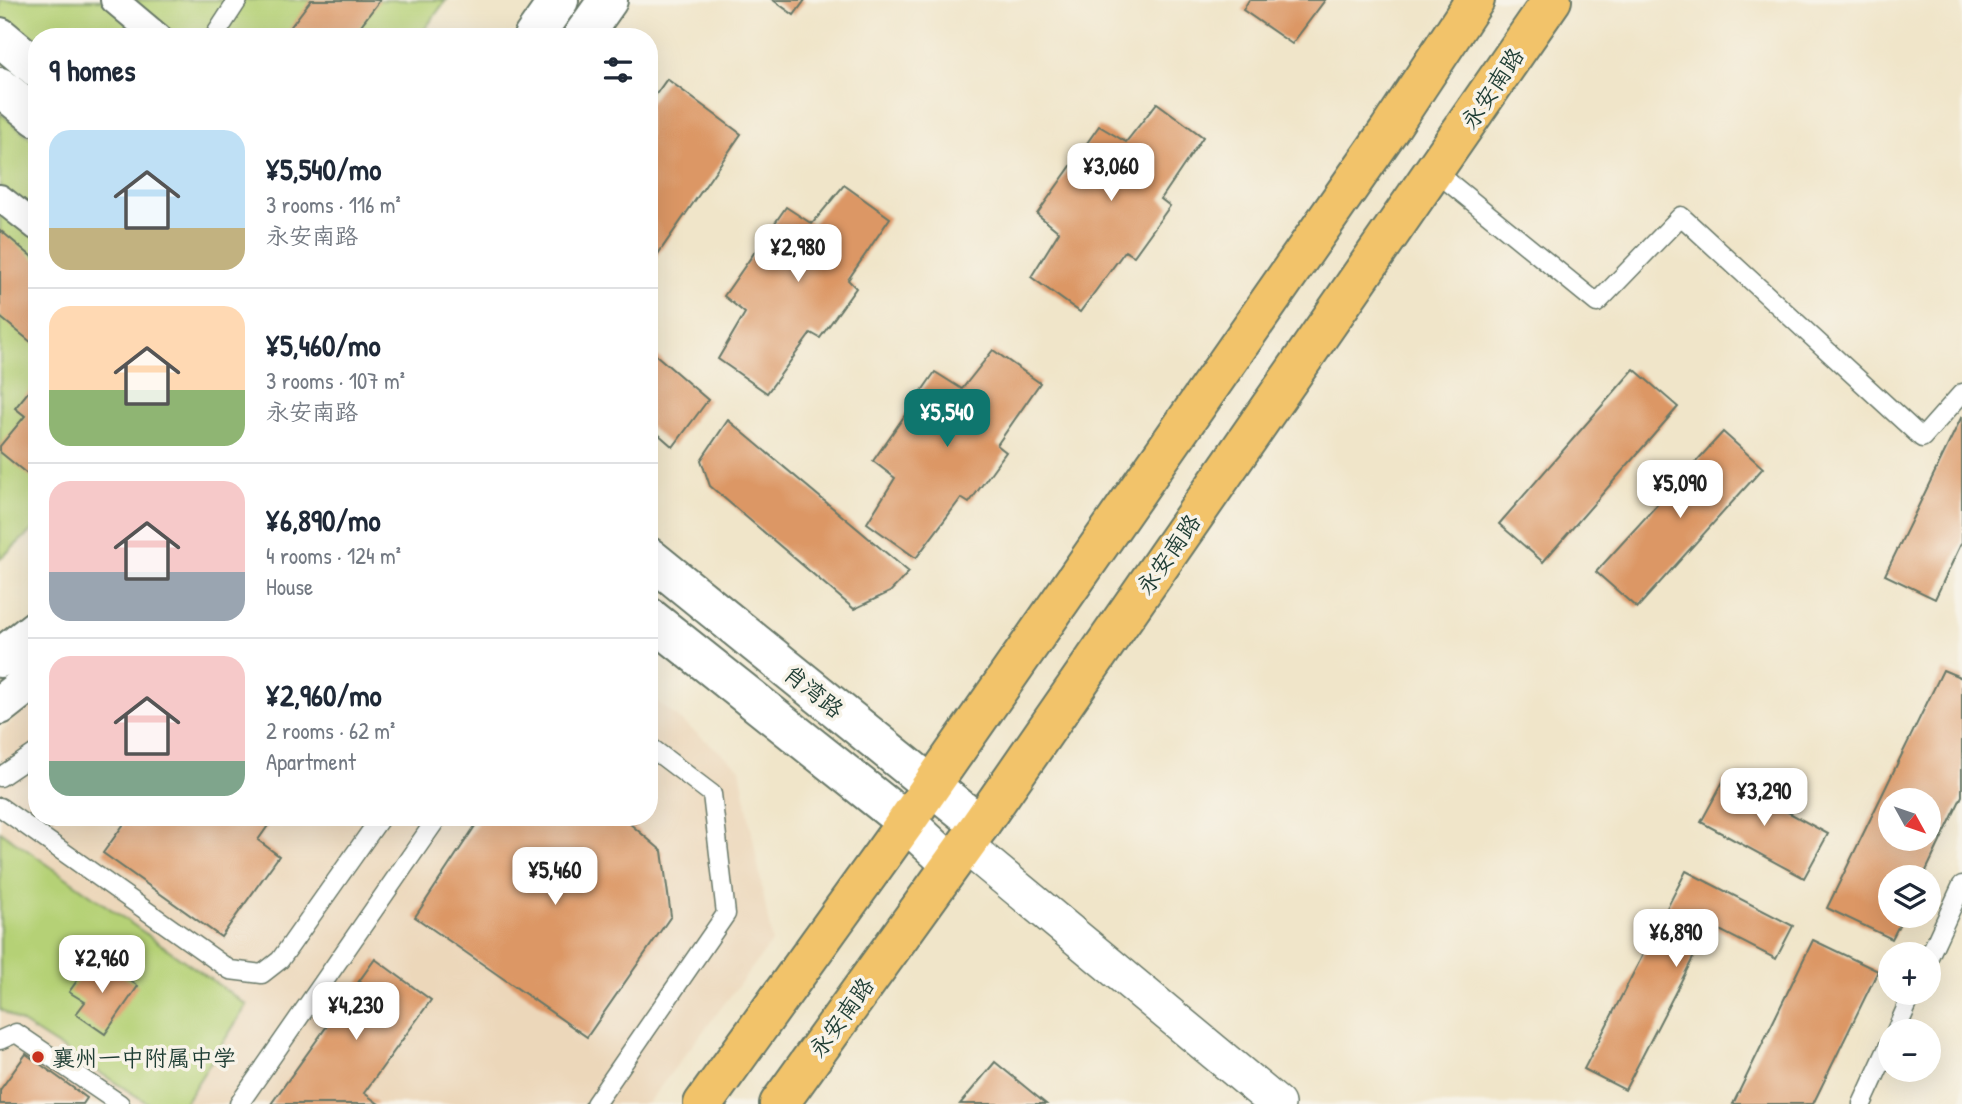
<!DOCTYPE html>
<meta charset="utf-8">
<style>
:root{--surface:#fff;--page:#f2f2f3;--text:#1f2937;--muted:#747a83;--line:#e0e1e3;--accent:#0f766e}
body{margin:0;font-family:"Patrick Hand","LXGW WenKai TC",sans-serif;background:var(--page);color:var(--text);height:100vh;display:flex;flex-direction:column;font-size:26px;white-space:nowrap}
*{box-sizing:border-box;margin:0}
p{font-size:23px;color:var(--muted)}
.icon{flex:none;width:38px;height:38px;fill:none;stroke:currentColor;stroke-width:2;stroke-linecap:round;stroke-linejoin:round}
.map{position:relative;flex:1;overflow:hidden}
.panel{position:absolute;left:28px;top:28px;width:630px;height:798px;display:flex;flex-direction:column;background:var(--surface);border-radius:28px;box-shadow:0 7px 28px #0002}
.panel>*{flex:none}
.needle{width:46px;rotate:130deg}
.buttons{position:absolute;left:1878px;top:788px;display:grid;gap:14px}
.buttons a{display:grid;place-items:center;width:63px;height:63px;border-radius:50%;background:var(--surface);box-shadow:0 7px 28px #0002;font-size:35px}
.price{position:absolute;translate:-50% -60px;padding:0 16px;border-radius:14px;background:#fff;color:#222;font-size:23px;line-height:46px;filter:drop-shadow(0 2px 4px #0008)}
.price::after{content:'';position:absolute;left:50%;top:42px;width:21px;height:16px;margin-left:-10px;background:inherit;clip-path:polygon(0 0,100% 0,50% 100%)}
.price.selected{background:var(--accent);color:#fff}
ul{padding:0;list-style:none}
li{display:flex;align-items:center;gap:21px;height:175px;padding:0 21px}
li+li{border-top:2px solid var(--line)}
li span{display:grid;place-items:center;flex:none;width:196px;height:140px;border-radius:21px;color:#555}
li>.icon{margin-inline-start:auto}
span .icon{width:84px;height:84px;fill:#fffc;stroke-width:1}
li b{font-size:30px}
h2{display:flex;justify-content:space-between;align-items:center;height:84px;padding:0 21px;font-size:30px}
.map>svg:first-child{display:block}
</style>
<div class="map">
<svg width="1962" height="1104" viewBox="0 0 1962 1104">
<rect width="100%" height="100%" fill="#f7f3e8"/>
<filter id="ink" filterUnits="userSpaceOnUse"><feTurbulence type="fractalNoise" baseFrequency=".0143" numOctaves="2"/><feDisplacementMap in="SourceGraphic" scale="14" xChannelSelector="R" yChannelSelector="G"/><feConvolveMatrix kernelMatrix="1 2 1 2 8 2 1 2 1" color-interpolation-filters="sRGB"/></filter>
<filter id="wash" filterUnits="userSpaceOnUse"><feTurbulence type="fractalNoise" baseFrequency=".00686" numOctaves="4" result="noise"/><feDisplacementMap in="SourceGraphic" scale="28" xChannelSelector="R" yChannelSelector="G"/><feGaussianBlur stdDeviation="1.57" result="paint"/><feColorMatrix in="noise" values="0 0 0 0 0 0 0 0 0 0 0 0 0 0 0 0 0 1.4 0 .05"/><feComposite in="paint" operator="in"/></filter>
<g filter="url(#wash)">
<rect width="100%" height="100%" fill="#f0e5c9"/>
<!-- built -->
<g fill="#ecd7ba">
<polygon points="649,695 740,768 772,942 647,1104 184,1104 247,1005 0,831 0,733 37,698 37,817 649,817"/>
<polygon points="1,1008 149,1104 0,1104"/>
</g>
<!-- green -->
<g fill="#b5d176" stroke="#6a8755" stroke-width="2">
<polygon points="0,0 446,0 419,37 37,37 37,53 0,22"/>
<polygon points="0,113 37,143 37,526 0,559"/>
<polygon points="0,831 247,1005 184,1104 149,1104 0,1009"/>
</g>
<g id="blocks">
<!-- building -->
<g fill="#dc9765" fill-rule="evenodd">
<polygon points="311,0 380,0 352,37 283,37"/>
<polygon points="773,0 805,0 794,15"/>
<polygon points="1249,0 1325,0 1292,44 1243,10"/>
<polygon points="667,79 741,134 649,267 649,104"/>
<polygon points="1157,103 1203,137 1161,199 1170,206 1134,256 1125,251 1080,312 1031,277 1059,232 1037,214 1099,126 1126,142"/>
<polygon points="844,185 890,218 848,280 856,288 820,338 811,333 767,393 718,359 745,313 724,296 786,207 812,224"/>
<polygon points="0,230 37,261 37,347 0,317"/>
<polygon points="649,349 708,400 673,447 649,426"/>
<polygon points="993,350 1040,383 997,445 1006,452 969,503 961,498 916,558 867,523 895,478 873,461 935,372 962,389"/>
<polygon points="1634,369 1678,407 1543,562 1499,524"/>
<polygon points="37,381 37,482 0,452 0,446 25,416 15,408"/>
<polygon points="1962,416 1962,542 1935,599 1885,575"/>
<polygon points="728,420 909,572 890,592 854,609 710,486 701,460"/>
<polygon points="1723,432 1763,468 1637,608 1596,572"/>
<path d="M1943,670l19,8v118l-39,81h-33v38h14l-12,24 -65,-31zM1890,800h38v38h-38z"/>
<polygon points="1725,778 1828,834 1804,878 1701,822"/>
<polygon points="129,817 274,817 258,840 279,856 221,937 103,853"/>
<polygon points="481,817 622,817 662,851 671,916 587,1037 415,917"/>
<polygon points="1686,871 1793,926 1776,959 1710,925 1625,1090 1584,1069"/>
<polygon points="1813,940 1878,971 1813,1104 1733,1104"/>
<polygon points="94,957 138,986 105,1034 76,1014 85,1002 69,992"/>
<polygon points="375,959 431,1000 364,1093 379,1104 271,1104"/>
<polygon points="26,1054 87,1098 83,1104 0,1104 0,1090"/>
<polygon points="995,1062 1046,1104 960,1104"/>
</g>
</g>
</g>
<g filter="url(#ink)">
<use href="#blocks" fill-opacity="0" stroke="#687868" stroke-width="2"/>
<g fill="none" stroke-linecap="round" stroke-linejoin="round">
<defs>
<g id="service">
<polyline points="214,37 238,0"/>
<polyline points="1435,171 1597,303 1681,216 1922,438 1962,393"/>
<polyline points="0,777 37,752"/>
<polyline points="0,807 230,970 262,974 280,960 381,817"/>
<polyline points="1928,959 1962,885"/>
<polyline points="1896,1031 1913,992"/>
<polyline points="0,1040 16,1033 120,1104"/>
<polyline points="239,1104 438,817"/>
<polyline points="595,1104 726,914 712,794 649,746"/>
<polyline points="1862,1104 1890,1043"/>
</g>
<g id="pedestrian">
<polyline points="114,0 158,37"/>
<polyline points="0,198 37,227"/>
</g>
<polyline id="minor" points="965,845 1277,1104"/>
<g id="tertiary">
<polyline points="0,37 37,68"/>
<polyline points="533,37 559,0"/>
<polyline points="582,37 608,0"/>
<polyline points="0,87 37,117"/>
<polyline points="649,557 980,825"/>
<polyline points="649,617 906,822 951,864"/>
<polyline points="0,658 37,629"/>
<polyline points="0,705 37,676"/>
</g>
<g id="primary">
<polyline points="703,1104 906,822 1389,130 1475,0"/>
<polyline points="779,1104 980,825 1552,0"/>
</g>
</defs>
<!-- service casing -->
<use href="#service" stroke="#687868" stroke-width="21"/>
<!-- pedestrian casing -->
<use href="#pedestrian" stroke="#687868" stroke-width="30"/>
<!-- minor casing -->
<use href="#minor" stroke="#687868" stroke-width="38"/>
<!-- tertiary casing -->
<use href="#tertiary" stroke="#687868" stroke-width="42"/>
<!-- primary casing -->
<use href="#primary" stroke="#687868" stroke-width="42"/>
<!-- service -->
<use href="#service" stroke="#fff" stroke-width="18"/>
<!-- pedestrian -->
<use href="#pedestrian" stroke="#fff" stroke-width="26"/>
<!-- minor -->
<use href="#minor" stroke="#fff" stroke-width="35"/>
<!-- tertiary -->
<use href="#tertiary" stroke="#fff" stroke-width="38"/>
<!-- primary -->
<use href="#primary" stroke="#f2c36a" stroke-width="38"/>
</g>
</g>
<!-- markers -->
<circle fill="#c8321e" stroke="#f7f3e8" stroke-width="2.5" cx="38" cy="1057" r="7"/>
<g text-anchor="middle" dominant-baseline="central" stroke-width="7" stroke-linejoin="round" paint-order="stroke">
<!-- street labels -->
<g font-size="23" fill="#1f3d34" stroke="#f7f3e8">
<text transform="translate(1492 88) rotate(-56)">永安南路</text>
<text transform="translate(1168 554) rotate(-55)">永安南路</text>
<text transform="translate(814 691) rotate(39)">肖湾路</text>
<text transform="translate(841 1017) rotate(-54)">永安南路</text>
</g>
<!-- poi labels -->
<g font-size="23" fill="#1f3d34" stroke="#f7f3e8" text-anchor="start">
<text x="52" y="1057">襄州一中附属中学</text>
</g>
</g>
</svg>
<div class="buttons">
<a><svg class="needle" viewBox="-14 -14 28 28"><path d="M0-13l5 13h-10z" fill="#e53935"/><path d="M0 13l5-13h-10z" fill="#747a83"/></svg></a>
<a><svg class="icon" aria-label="layers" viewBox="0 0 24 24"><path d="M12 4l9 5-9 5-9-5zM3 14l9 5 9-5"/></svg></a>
<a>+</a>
<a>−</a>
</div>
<b class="price" style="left:1111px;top:203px">¥3,060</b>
<b class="price" style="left:798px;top:284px">¥2,980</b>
<b class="price selected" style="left:947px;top:449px">¥5,540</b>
<b class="price" style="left:1680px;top:520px">¥5,090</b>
<b class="price" style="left:1764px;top:828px">¥3,290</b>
<b class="price" style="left:555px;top:907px">¥5,460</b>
<b class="price" style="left:1676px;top:969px">¥6,890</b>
<b class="price" style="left:102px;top:995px">¥2,960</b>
<b class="price" style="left:356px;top:1042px">¥4,230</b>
<section class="panel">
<h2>9 homes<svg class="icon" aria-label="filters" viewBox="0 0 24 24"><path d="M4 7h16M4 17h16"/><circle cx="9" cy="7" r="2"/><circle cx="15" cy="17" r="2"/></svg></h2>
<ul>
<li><span style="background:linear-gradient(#bfe0f5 70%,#c2b280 0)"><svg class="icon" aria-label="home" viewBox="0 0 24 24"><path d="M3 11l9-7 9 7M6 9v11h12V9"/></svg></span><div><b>¥5,540/mo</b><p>3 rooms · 116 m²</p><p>永安南路</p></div></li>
<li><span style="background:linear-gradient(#ffd9b3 60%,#8fb573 0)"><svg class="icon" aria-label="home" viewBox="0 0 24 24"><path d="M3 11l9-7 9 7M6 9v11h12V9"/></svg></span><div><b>¥5,460/mo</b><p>3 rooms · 107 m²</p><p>永安南路</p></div></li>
<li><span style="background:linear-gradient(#f6c9c9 65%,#9aa5b1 0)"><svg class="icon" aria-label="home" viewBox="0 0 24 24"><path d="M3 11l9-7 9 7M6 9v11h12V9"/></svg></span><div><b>¥6,890/mo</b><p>4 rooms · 124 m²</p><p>House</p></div></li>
<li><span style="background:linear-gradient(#f6c9c9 75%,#7fa58c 0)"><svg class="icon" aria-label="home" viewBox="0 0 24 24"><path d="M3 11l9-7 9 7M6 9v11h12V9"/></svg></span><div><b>¥2,960/mo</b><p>2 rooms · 62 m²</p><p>Apartment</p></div></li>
</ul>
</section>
</div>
